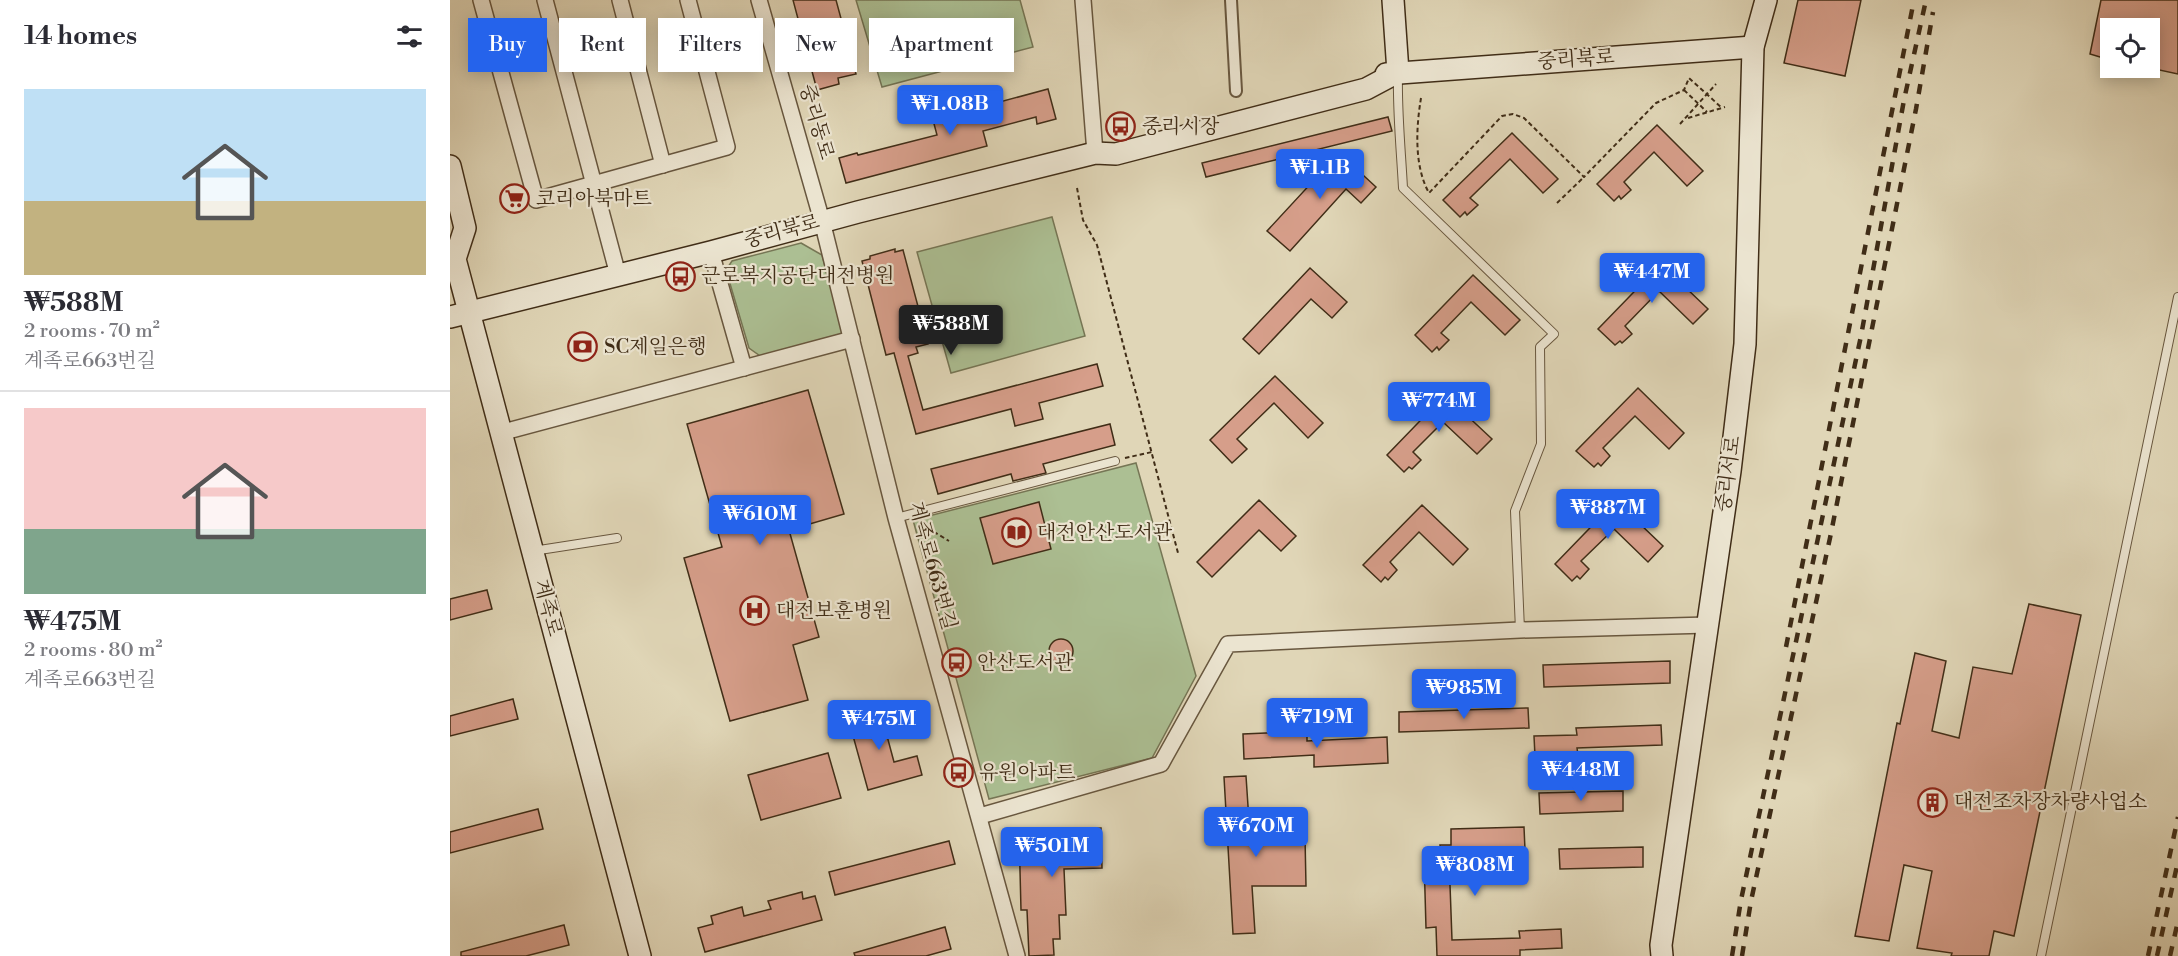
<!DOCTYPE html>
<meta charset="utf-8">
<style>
:root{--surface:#fff;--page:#f2f2f3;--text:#2b2b33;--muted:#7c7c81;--line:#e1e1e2;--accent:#2563eb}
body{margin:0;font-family:"Libre Bodoni","Noto Serif KR",serif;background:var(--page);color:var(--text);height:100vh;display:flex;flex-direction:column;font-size:22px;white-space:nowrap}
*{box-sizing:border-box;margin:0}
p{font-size:20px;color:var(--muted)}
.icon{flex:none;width:33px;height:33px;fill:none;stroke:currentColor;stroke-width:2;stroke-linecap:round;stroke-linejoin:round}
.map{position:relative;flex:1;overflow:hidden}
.side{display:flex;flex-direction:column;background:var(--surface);width:450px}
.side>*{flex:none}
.guide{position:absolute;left:18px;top:18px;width:570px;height:54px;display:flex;gap:12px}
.tools{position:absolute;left:1650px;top:18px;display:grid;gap:12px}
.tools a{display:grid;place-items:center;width:60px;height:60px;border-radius:0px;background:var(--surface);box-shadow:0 3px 15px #0003;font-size:30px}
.price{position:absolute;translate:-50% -51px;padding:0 14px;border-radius:6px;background:var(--accent);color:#fff;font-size:20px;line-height:39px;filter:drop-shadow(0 2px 3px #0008)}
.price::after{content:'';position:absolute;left:50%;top:36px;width:18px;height:14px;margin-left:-9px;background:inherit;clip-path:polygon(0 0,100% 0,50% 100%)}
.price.selected{background:#222;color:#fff}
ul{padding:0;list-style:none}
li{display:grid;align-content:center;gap:12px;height:318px;padding:0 24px}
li+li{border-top:2px solid var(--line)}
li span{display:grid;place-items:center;height:186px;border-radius:0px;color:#555}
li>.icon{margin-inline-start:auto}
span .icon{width:108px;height:108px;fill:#fffc;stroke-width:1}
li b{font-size:26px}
h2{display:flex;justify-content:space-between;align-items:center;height:72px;padding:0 24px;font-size:26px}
.tag{padding:0 21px;border-radius:0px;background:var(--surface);box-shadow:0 3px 15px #0003;font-size:21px;line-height:54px}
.tag.selected{background:var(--accent);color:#fff}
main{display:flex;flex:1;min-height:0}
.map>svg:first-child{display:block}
</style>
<main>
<section class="side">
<h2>14 homes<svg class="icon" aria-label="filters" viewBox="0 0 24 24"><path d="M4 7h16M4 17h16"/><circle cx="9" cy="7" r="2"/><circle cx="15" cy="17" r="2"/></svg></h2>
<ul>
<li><span style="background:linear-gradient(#bfe0f5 60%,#c2b280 0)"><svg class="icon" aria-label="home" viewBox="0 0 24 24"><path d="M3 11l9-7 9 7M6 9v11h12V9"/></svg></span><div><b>₩588M</b><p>2 rooms · 70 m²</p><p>계족로663번길</p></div></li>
<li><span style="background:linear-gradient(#f6c9c9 65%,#7fa58c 0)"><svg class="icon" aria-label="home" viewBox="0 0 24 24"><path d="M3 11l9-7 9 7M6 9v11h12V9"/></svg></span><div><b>₩475M</b><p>2 rooms · 80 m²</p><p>계족로663번길</p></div></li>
</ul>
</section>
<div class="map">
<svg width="1728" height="956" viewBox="0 0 1728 956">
<rect width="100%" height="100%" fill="#e0d6b7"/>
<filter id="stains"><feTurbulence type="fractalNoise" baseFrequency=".00333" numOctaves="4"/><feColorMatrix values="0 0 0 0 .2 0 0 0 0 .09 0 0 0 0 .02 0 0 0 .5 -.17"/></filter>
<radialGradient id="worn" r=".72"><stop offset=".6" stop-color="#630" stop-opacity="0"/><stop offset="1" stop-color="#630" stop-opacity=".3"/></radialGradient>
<!-- green -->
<g fill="#acbf93" stroke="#767655" stroke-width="1.5">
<polygon points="406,0 570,0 583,47 432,87"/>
<polygon points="602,217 635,336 501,373 467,252"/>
<polygon points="351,243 372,255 394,336 313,358 299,348 276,270 282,261"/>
<polygon points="686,463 746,676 702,758 539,799 463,520"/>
</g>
<!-- building -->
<g fill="#d69e8a" stroke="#402d17" stroke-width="1.5">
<polygon points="343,0 386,0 406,74 388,78 389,84 367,90"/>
<polygon points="1348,0 1411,0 1395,76 1334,63"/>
<polygon points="1651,0 1728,0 1728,74 1700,68 1700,28 1660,28 1660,60 1640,54"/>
<polygon points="598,89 606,119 587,124 586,117 533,131 537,146 396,183 389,158 407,153 408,155 487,135 483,120"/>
<polygon points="938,117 942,131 756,177 752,163"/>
<polygon points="1207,125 1253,171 1237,186 1204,152 1174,182 1181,190 1171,199 1169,196 1164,201 1147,184"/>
<polygon points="1062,133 1108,179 1093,193 1060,159 1020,198 1028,205 1017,215 1015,212 1010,217 993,200"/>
<polygon points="889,153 926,187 911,203 896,189 840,251 817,231"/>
<polygon points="445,249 445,252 453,250 478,344 466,347 468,353 458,356 473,410 647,364 653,386 589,403 593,419 565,426 561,409 466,434 444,353 436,355 412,261 420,259 420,256"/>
<polygon points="1211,264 1258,309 1243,324 1209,291 1175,326 1182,334 1172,343 1170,341 1165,345 1148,329"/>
<polygon points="860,268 897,302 882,318 861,299 809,354 793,339"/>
<polygon points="1023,275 1070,320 1055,335 1021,302 991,333 999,340 989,350 987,347 982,352 965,335"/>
<polygon points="825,376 873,423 858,438 824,403 787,439 797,449 782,463 760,440"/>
<polygon points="1188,388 1234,433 1219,449 1185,416 1153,448 1160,456 1151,466 1148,463 1144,467 1126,451"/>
<polygon points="358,390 394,514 339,530 369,637 343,645 358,700 280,721 234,558 272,547 237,424"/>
<polygon points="995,395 1042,439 1027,454 993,422 963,452 971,460 962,469 959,467 954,472 937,455"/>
<polygon points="660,424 665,445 593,464 596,473 563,481 561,474 488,494 481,469"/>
<polygon points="809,500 846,536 831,551 809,530 762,577 747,562"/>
<polygon points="1166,501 1213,546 1198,562 1164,529 1131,561 1139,569 1130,579 1127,576 1122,581 1105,564"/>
<polygon points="589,502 601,549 543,564 530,518"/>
<polygon points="972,505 1018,549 1003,565 969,532 940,562 947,570 938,580 935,577 931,582 913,565"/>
<polygon points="37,590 42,609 0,620 0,599"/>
<polygon points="1579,604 1631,615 1564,936 1544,931 1539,956 1501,956 1502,953 1467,948 1482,871 1454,865 1439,941 1405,936 1447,723 1450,724 1465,653 1496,661 1482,731 1509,738 1523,667 1562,674"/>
<circle cx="611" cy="651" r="12"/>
<polygon points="1220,661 1220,683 1094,687 1093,665"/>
<polygon points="63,699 68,719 0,736 0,716"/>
<polygon points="429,706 444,762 467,756 472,775 418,790 397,714"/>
<polygon points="1078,708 1079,728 949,732 949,712"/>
<polygon points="1211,725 1212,745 1127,748 1128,755 1085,756 1084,736 1127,735 1126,728"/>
<polygon points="857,731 857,741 937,737 938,763 864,767 864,755 794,759 793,734"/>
<polygon points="378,753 391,798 311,820 298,775"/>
<polygon points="796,776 800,836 855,837 856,886 802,886 805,933 783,934 774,777"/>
<polygon points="1173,791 1173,811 1090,814 1089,793"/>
<polygon points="88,809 93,829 0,853 0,832"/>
<polygon points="1074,827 1075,850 1005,852 1005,857 999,857 1002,940 1070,938 1069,931 1111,929 1112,948 1070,950 1070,956 987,956 986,927 976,928 974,857 991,856 990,845 1001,845 1001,829"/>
<polygon points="651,828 652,868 614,869 616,915 609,915 610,939 603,939 604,955 579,956 577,910 571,910 569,831"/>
<polygon points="499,841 505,864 385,895 379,872"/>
<polygon points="1193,847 1193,867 1110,869 1109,849"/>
<polygon points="352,892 353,899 365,896 372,920 255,952 248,928 263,924 261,916 292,907 294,916 321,909 318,901"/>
<polygon points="114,925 119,945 76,956 11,956 11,952"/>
<polygon points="495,927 501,949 476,956 405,956 404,953"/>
</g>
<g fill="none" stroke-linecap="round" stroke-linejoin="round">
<defs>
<g id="service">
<path d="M948,74c-1,38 3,76 5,114l151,146 -14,13 1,97 -26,67 5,119"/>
<polyline points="446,518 665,461"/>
<polyline points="83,551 167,538"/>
<polyline points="1591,956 1728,297"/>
</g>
<polyline id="pedestrian" points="781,0 786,91"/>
<g id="minor">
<polyline points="31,0 86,200 277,147 238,0"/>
<polyline points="95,0 168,275"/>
<polyline points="170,0 213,165"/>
<polyline points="309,0 372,221 446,518 567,956"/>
<polyline points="633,0 645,153"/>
<polyline points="261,252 294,368"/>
<polyline points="50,433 402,339"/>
<polyline points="530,816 711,764 778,644 1070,630 1258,625"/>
</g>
<g id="secondary">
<polyline points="943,0 948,72"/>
<polyline points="936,74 1303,47"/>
<polyline points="0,166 15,228 5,259 190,956"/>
<polyline points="0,317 261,252 408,212 645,153 666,154 916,89 948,72"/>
<polyline points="1212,956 1211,945 1280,471 1295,344 1303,47 1316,0"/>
</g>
</defs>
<!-- service casing -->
<use href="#service" stroke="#68573f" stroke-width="10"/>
<!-- pedestrian casing -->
<use href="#pedestrian" stroke="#68573f" stroke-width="14"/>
<!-- minor casing -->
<use href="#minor" stroke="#68573f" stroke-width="18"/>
<!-- secondary casing -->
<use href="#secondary" stroke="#402d17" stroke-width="24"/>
<!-- path -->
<g stroke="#402d17" stroke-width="2" stroke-dasharray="4.5 3" stroke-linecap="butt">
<polyline points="1234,90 1257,112"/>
<path d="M971,98c-5,30 -7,68 8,95l73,-77 11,-2 11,4 60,59 72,-74 28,-13 5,-12 33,30"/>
<polyline points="1238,118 1275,107"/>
<polyline points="1230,124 1266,84"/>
<polyline points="627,188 633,220 647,245 728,553"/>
<polyline points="1107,203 1134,177"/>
<polyline points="675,458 702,452"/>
<polyline points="471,524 499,541"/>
</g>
<!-- service -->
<use href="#service" stroke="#ebe4d0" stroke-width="8"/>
<!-- pedestrian -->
<use href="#pedestrian" stroke="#ebe4d0" stroke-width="10"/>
<!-- minor -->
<use href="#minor" stroke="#ebe4d0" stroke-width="15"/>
<!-- secondary -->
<use href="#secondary" stroke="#ebe4d0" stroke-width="21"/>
<!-- rail -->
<g stroke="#402d17" stroke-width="4.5" stroke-dasharray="10 10" stroke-linecap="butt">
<polyline points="1336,647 1464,0"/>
<polyline points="1282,956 1291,900 1411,336 1454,100 1476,0"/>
<polyline points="1292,956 1301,901 1380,538 1466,109 1483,12"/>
<polyline points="1698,956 1728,817"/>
<polyline points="1707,956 1728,861"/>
<polyline points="1720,956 1728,921"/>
</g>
</g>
<!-- icons -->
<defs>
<symbol id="bus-ring" viewBox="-11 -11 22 22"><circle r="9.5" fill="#ebe4d0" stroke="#8f2418" stroke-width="1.5"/><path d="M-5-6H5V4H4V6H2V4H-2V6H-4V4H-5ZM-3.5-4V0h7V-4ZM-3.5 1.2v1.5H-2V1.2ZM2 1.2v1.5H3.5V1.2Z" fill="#8f2418"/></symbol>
<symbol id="supermarket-ring" viewBox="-11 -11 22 22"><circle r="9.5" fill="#ebe4d0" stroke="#8f2418" stroke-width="1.5"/><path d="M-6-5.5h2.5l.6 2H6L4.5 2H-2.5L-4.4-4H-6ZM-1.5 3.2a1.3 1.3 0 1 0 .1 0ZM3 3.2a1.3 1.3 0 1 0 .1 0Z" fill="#8f2418"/></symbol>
<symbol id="bank-ring" viewBox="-11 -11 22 22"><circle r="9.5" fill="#ebe4d0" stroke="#8f2418" stroke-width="1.5"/><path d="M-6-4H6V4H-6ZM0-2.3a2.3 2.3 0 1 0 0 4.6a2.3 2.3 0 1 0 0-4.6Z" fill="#8f2418"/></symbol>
<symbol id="library-ring" viewBox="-11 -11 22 22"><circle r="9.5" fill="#ebe4d0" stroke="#8f2418" stroke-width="1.5"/><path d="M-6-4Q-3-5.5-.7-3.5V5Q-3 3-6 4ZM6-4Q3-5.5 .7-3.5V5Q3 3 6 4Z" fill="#8f2418"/></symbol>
<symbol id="hospital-ring" viewBox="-11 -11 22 22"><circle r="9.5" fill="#ebe4d0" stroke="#8f2418" stroke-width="1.5"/><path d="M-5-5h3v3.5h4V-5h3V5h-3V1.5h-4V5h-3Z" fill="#8f2418"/></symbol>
<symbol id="building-ring" viewBox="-11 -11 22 22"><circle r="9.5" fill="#ebe4d0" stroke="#8f2418" stroke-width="1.5"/><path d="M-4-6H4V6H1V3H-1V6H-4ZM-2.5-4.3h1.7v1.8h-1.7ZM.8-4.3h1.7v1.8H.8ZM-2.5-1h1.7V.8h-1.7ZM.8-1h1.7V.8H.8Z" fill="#8f2418"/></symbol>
</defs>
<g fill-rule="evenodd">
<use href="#bus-ring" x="654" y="110" width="33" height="33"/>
<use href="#supermarket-ring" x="48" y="182" width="33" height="33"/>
<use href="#bus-ring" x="214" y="260" width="33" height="33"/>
<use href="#bank-ring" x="116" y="330" width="33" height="33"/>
<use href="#library-ring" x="550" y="516" width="33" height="33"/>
<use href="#hospital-ring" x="288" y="594" width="33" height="33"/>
<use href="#bus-ring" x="490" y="646" width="33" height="33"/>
<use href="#bus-ring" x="492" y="756" width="33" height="33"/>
<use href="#building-ring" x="1466" y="786" width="33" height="33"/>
</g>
<g text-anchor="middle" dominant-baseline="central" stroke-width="4.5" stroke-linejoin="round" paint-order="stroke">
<!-- street labels -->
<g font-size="20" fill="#402d17" stroke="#ebe4d0">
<text transform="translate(1126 60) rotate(-4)">중리북로</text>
<text transform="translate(366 122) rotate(74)">중리동로</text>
<text transform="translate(332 232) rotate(-15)">중리북로</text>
<text transform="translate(1279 474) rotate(-82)">중리서로</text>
<text transform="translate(482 566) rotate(75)">계족로663번길</text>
<text transform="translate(97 608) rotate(75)">계족로</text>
</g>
<!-- poi labels -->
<g font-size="20" fill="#402d17" stroke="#ebe4d0" text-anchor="start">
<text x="692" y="127">중리시장</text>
<text x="86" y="199">코리아북마트</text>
<text x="251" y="276">근로복지공단대전병원</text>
<text x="154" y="347">SC제일은행</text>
<text x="587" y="533">대전안산도서관</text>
<text x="326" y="611">대전보훈병원</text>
<text x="527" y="663">안산도서관</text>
<text x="529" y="773">유원아파트</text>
<text x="1504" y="802">대전조차장차량사업소</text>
</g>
</g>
<rect width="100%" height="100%" filter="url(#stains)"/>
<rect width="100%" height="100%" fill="url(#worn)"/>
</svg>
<div class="tools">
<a><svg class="icon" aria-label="locate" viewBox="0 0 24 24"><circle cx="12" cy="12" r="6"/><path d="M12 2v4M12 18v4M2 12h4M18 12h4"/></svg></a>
</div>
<b class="price" style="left:500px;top:136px">₩1.08B</b>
<b class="price" style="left:870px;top:200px">₩1.1B</b>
<b class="price" style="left:1202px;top:304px">₩447M</b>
<b class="price selected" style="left:501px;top:356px">₩588M</b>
<b class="price" style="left:989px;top:433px">₩774M</b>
<b class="price" style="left:1158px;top:540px">₩887M</b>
<b class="price" style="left:310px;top:546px">₩610M</b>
<b class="price" style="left:1014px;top:720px">₩985M</b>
<b class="price" style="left:867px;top:749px">₩719M</b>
<b class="price" style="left:429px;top:751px">₩475M</b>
<b class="price" style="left:1131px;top:802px">₩448M</b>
<b class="price" style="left:806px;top:858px">₩670M</b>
<b class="price" style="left:602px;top:878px">₩501M</b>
<b class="price" style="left:1025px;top:897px">₩808M</b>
<div class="guide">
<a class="tag selected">Buy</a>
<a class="tag">Rent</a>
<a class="tag">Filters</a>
<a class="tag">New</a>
<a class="tag">Apartment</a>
</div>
</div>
</main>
